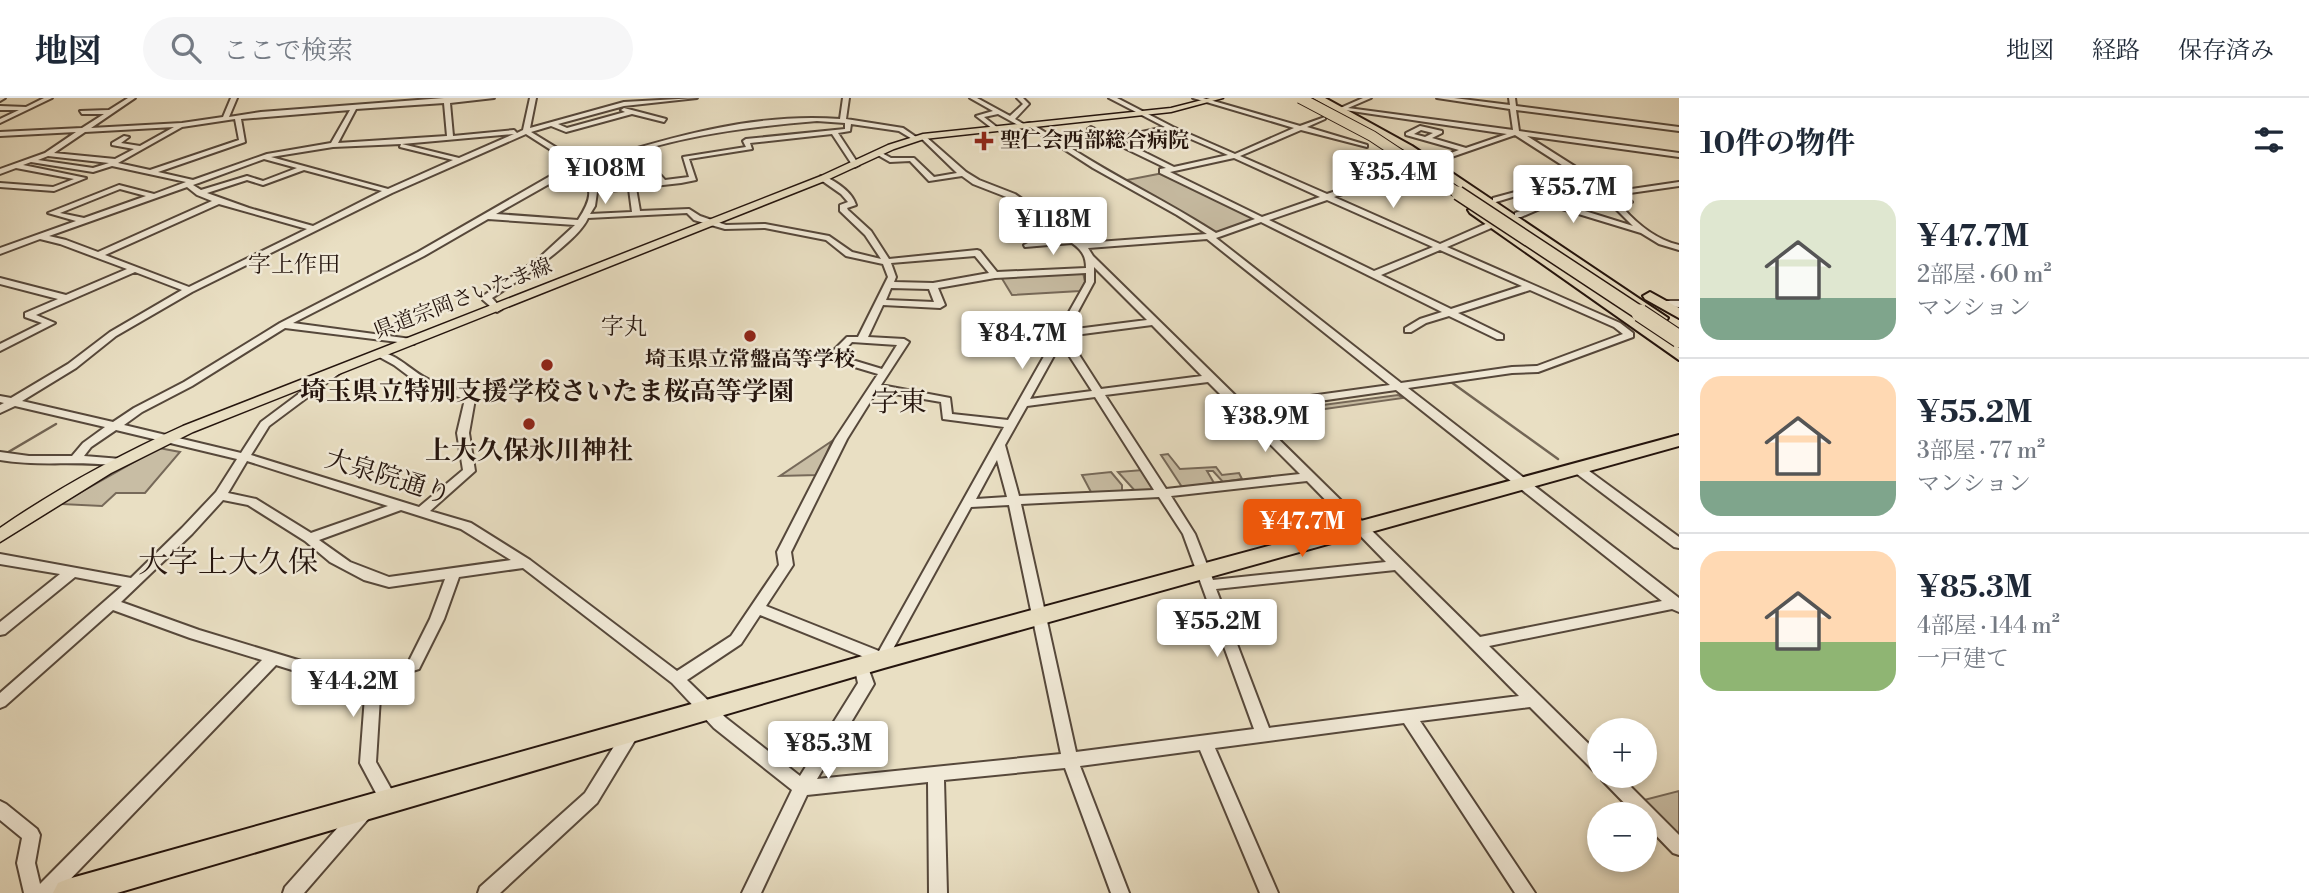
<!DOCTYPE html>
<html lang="ja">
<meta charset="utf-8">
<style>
:root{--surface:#fff;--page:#f6f6f7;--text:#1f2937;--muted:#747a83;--line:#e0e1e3;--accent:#ea580c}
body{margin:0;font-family:"Libre Bodoni","Noto Serif JP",serif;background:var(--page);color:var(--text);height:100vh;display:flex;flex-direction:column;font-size:26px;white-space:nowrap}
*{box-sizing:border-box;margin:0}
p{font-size:23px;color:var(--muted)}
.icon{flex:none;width:38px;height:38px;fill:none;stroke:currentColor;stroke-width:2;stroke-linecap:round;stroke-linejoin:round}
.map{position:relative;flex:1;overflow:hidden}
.panel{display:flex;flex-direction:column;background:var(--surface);width:630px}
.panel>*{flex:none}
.controls{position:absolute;left:1587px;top:620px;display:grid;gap:14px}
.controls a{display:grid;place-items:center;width:70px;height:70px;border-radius:50%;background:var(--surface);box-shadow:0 4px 10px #0003;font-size:35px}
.price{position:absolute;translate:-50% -60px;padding:0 16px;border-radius:7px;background:#fff;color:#222;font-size:23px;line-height:46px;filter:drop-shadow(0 2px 4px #0008)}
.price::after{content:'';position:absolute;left:50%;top:42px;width:21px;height:16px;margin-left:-10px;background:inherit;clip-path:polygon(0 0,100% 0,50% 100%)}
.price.selected{background:var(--accent);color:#fff}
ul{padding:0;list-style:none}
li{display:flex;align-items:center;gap:21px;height:175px;padding:0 21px}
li+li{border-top:2px solid var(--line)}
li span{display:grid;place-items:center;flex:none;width:196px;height:140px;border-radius:21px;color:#555}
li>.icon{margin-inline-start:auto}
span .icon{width:84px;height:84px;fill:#fffc;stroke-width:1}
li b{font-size:30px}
h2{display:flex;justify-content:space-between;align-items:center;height:84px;padding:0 21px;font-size:30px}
header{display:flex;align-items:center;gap:42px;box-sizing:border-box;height:98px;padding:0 35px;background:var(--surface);border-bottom:2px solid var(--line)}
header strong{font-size:33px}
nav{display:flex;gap:38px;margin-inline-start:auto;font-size:24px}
.search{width:490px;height:63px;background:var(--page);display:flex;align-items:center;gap:18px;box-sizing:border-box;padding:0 24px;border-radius:38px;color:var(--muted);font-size:26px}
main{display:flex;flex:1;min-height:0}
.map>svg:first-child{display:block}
</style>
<header>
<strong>地図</strong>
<div class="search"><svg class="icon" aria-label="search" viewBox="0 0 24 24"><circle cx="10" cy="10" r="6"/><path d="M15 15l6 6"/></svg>ここで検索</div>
<nav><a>地図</a><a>経路</a><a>保存済み</a></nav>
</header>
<main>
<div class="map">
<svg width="1679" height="795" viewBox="0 0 1679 795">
<rect width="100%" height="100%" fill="#e9dfc3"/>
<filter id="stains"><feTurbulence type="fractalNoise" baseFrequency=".00286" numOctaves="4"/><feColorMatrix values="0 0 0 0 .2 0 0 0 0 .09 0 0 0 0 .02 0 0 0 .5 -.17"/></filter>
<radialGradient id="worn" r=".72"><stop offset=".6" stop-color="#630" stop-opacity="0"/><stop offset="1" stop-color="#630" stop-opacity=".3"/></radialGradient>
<!-- green -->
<g fill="#c8bda4" stroke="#766959" stroke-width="2">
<polygon points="1163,75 1251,118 1255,122 1218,135 1212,134 1122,83"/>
<polygon points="1083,174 1085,184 1080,193 1012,197 1001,179"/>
<polygon points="1398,297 1403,300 1261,320 1255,316"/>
<polygon points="832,343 817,377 780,378"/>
<polygon points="159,350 180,354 145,395 116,395 102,408 60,406"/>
<polygon points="1168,356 1180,371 1216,369 1222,377 1239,375 1242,381 1223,384 1213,373 1207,373 1214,385 1182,389 1161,357"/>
<polygon points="1143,372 1154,389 1151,392 1136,394 1118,374"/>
<polygon points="1111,374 1122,387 1122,394 1092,396 1082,377"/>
<polygon points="1679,693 1679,738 1644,702"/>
</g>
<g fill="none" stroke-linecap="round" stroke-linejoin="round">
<!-- stream -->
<g stroke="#726555" stroke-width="2.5">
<polyline points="1451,284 1558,361"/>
<polyline points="0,359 56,326"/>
</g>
<defs>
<g id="minor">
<polygon points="0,0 5,0 0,3"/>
<polygon points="44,0 52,0 0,25 0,21 19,12 0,12 0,8 26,9"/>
<path d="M128,0h7l-44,30 91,-5 41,-6 8,-19h6l-8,19 32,-5 183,-14h50l-44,5 3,33 61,-6 3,3 6,-3 7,-32h6l-6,30 94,-26 73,-4 -73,8 -66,18 9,4 58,-16 -4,-2 3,-2 42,11 -2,3 -32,-8 -66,18 -15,-6 -20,6 52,32c82,-25 170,-52 257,-45l3,-21h6l-3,21 57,9 16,11 -5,1 -15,-9 -48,-7 -1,7 -12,2 21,32 -4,2 -2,-1 -21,-32 -82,9 2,6 -63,10 7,21 -15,3 -45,5 4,23 49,-2 11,7 26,9 39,-1 64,12 23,16 29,7 -16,-24 -25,-24v-6l8,-3 -7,-8 -20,-14v-4h3c13,6 28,16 32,29l-9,3 1,2 23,21 18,28 88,-9 3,1 17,21 89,-4c0,-12 -4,-18 -14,-25l-47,4 -1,-2 4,-2 38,-5 -57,-40 -36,-14 -11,-8 -33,5 -19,-20 -20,1 -14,-8v-2h4l11,6h23l20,19 23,-4 -37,-36 5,-1 41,36 13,8 36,14 69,49 123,-9 -30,-19 -84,-47 -68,-44 5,-1 31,19 16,3 29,-6 -17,-9 -1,-1 3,-2 23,11 51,-11 -56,-29h8l56,29 62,27 59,-26 -101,-30h10l97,28 25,-9v2l-18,8 60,18v2l-66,-17 -61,26 87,38 84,-28h4v2l-81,29 106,47 50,-22h6v4l-49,21 173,76 13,10v4l-95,35 -26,1 -104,15 271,210v14l-7,-3 -183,37 111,109v18l-6,-2 -64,-64 -110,14 115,172h-20l-111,-170 -189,25 63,145h-18l-60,-143 -120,16 49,127h-18l-46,-125 -121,12 3,113h-18l-1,-111 -121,13 -46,98h-19l50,-103 -78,-62 -42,-45 -149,-115 -64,9 -15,42 -25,50 -38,12 -5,81 23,41 -3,5 -6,3 -6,-3 -24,-45 6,-80 -35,-1 -55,-17 -219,228h-33l-7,-30 5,-25 -22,-18v-19l6,3 31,25 3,6 -5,28 5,21 222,-224 -72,-22 -77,-28 -108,96 -5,2v-15l122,-107 -47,-9 -70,57 -5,1v-13l60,-48 -60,-10v-10l131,24 51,-50 34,-36 21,-33 -121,-29 -25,17 -7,9 37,3 2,3 -2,3 -4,1c-39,-6 -78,1 -117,-6v-8l29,4h43l11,-13 22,-16 -90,-21 -15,7v-8l4,-2 -4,-1v-6l11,2 57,-34 42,-32 72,-42 -47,-18 -99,43 19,8 -55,28v-7l42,-21 -17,-6v-4l33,-14 -58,-15v-6l66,17 61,-26 -67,-25 -20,-5 -40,15v-6l76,-27 -28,-8 71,-28 35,9 32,-12 -74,-16 -19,6 -62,-10 -8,3 63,13 -32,13 -54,-4v-4l53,4 21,-8 -58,-11 -16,6v-5l45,-16 31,-21 -76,4v-4l82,-4 22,-14h-22l-2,-3 29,-1zM444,5l3,33 -109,7 18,-34zM350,12l-19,33 -64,11 -74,26 -35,-8 87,-30 -4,-23zM235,21l4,21 -89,30 -32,-7 64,-36zM817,23l28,2v6l-99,10 -3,2 3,6 -63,10 6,20 -24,3 -26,-29c58,-18 118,-25 178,-30zM174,29l-34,19 -19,-3 8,-6 -5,-1 -12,7v2l22,4 -19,10 -61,-6 31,-21zM1170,32l58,25 -54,12 -54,-27zM514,36l-55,24 -57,-14zM526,36l50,32 -17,5 -141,81 -138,71 -96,59 -50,26 -21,14 -91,-21 54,-33 40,-32 76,-44 200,-99zM1112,44l54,26 -6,1v4l95,46 -39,14c-48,-31 -99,-55 -147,-86l8,2zM401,46l-1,3 53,13 -65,29 -117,-32 62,-10zM633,55l25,28 -60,6 -11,-19zM48,58l61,7 -16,5 -55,-8zM1234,60l86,39 -58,20 -92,-45zM264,61l33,9 -34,13 -16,-5 -46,14 -8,-5zM304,72l78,21 -69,35 -64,-18 -42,-15 40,-13 16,5zM580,72c14,20 11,30 -2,50l-82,-6 69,-39zM187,89l10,8 15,6 -114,51 -32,-12 -17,-4zM120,91l26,7 -62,22 -24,-5zM629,91l3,23 -42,2 5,-8 2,-14zM1327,102l106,47 -59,24 -105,-51zM219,106l88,25 -118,58 -84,-32zM687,115l7,7 31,9 40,-1 61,12 20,16 37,8 5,13 -30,60h-11l-20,20 1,2 50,15 -43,65 -58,113 2,13 -48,71 -54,35 -147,-111 -59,-37 -41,-12 45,-40 -6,-38 6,-34 -3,-5c-15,-5 -34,-8 -48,-17 -15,-8 -30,-26 -49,-25l-1,2 20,11 24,18 47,16 -8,34 6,37 -44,37 -168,-52 18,-29 71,-53v-4h-8l-71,53 -20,31 -117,-28 18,-13 50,-26 93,-58 129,16v-4l-3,-1 -118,-16 131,-67 64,-37 87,6 -37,34 -55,37v4l14,12 5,-3 -10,-11c24,-16 86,-56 96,-80zM1261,124l181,90 -22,7 -15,9v4h6l15,-9 23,-7 48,23h6v-4l-45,-22 72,-23 84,37 9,7 -86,32 -25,1 -111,16 -185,-145zM1207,141l183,146 -145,20 -152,-149 -5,-8zM1440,152l82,36 -71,23 -70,-34zM975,158l14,17 -56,10 -39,-1 2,-5 -5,-14zM1094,169l53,53 -79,10 26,-48zM1086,175v9l-78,138 -56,-6 -2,-16 -69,-13 28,-43 -5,-3 -36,-2 15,-32 57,3 5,-3 -7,-17 57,-10zM891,190l38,1 5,13 -48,-2zM1152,227l50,51 -101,13 -34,-53zM852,244l45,3 -15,24 -43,-13zM1061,245l31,48 -62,8zM1208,284l92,92 -134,15 -61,-94zM1396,292l266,211 -182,36 -230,-226zM877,293l64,11 2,17 61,8 -125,224 -113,-45 27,-41 -2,-13 56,-113zM1095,299l59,93 -135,6 -14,-51 22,-39zM997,362l10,37 -31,2zM247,363l141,45 -77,27 -55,-34 -28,-6zM1307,383l79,81 -173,18 -18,-46 -24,-38zM1159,399l24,37 71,195 -178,23 -55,-248zM223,402l25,5 57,36 25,21 34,18 25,7 56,-8 -15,40 -21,42 -35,10 -43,-1 -132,-40 -78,-28 71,-68zM1009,407l52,249 -244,25 57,-95 -8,-22 -5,-2 -5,2 -2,4 4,17 -58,93 -74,-58 -39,-38 54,-36 19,-29 119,48 5,2 5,-2 5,-16 77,-140zM401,412l60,19 50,31 -122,17 -39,-15 -31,-22zM1395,472l124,126 -250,32 -53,-139z"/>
<polygon points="970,0 977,0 1010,18 1023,6 1017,0 1023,0 1029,6 1015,21 1025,27 1020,28 998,16 984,19 998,30 993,31 976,18 993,13"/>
<path d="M1363,0h8l-23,10 165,22 -3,-21 -73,-11h17l56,7 -1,-7h6l1,8 163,21v4l-163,-21 3,21 160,22v4l-152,-21 71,45 20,10 61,-9v4l-56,8 9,8 -9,6c15,17 34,32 56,37v5l-20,-6 -18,-11 -92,-28 -28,12h-6v-4l26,-10 -22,-8 -23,7h-3v-4l26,-7 29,9 42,-17 -75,-48 -78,27 -3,4h-4l2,-6 27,-10 -53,-15v-2l14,-7 22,5v2l-10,5 34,10 41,-14 -169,-25zM1421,32l12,3 -8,4 -11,-3zM1595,88l19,9 9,7 -9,5 19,19 -77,-24z"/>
<polygon points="1663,203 1679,203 1679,209 1660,208 1660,204"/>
<polygon points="1577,366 1581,367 1679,439 1679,450 1674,449 1573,373 1571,370 1573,367"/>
<polygon points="632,627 638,629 640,634 597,705 500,795 478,795 480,789 585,695 626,629"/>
<polygon points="1600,677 1619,677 1679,737 1679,757 1673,755 1645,726 1645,716 1635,716 1602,682"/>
<polygon points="363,706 369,708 372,714 369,720 304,795 283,795 285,789 357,708"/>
</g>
<path id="major" d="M1210,0h13l-52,14 -247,27 -30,10 -67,31 -634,252 -82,41 -111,69v-14c58,-40 119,-73 183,-102l638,-250 67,-31 35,-11 248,-26z"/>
<g id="highway">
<polygon points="1313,0 1325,0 1412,48 1668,220 1666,223 1656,223 1404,52"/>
<polygon points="1474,108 1679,250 1679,262 1470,115 1468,112"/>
<polygon points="1650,194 1679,210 1679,220 1645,201 1643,198"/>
<polygon points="1679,337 1679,348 884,570 117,795 53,795 58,785 68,781 884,552"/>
</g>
</defs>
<!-- minor casing -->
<use href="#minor" stroke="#56483b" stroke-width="4"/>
<!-- major casing -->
<use href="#major" stroke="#25150e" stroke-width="3"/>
<!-- highway casing -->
<use href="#highway" stroke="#25150e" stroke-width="4"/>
<!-- minor -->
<use href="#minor" fill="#f1ead8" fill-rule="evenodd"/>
<!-- major -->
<use href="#major" fill="#e9dfc3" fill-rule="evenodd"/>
<!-- highway -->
<use href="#highway" fill="#e9dfc3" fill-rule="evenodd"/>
<defs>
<polyline id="highway-bridge-far2" points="1300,0 1372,38 1461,97"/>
<polyline id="highway-bridge-far1" points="1458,95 1643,217"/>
<polyline id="highway-bridge" points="1640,215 1679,241"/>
</defs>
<!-- highway-bridge-far2 casing -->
<use href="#highway-bridge-far2" stroke="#25150e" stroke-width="12" stroke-linecap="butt"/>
<!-- highway-bridge-far1 casing -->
<use href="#highway-bridge-far1" stroke="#25150e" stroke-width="16" stroke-linecap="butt"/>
<!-- highway-bridge casing -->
<use href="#highway-bridge" stroke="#25150e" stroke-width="19" stroke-linecap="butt"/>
<!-- highway-bridge-far2 -->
<use href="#highway-bridge-far2" stroke="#e9dfc3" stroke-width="10"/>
<!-- highway-bridge-far1 -->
<use href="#highway-bridge-far1" stroke="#e9dfc3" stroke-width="13"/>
<!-- highway-bridge -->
<use href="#highway-bridge" stroke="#e9dfc3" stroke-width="17"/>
</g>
<!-- markers -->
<g fill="#8f2418" stroke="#f1ead8" stroke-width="2.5">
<path d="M980.5 32.5h7v7h7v7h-7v7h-7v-7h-7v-7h7z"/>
<circle cx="750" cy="238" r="7"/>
<circle cx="547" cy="267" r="7"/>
<circle cx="529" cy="326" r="7"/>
</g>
<g text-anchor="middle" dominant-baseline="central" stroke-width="5" stroke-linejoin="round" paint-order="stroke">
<!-- far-poi labels -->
<g font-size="21" font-weight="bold" fill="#25150e" stroke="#f1ead8" text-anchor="start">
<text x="1000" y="43">聖仁会西部総合病院</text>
<text x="750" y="262" text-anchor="middle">埼玉県立常盤高等学校</text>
</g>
<!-- far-street labels -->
<g font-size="21" fill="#25150e" stroke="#f1ead8">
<text transform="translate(463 201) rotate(-21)">県道宗岡さいたま線</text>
</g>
<!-- far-neighbourhood labels -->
<g font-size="23" fill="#25150e" stroke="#f1ead8">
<text x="294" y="167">字上作田</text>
<text x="624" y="229">字丸</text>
</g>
<!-- poi labels -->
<g font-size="26" font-weight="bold" fill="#25150e" stroke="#f1ead8">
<text x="547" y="294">埼玉県立特別支援学校さいたま桜高等学園</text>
<text x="529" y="353">上大久保氷川神社</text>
</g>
<!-- street labels -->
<g font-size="26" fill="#25150e" stroke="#f1ead8">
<text transform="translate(388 379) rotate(17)">大泉院通り</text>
</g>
<!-- neighbourhood labels -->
<g font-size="28" fill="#25150e" stroke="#f1ead8">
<text x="899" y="304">字東</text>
</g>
<!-- quarter labels -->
<g font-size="30" fill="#25150e" stroke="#f1ead8">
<text x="228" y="465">大字上大久保</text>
</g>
</g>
<rect width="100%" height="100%" filter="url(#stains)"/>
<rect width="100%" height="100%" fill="url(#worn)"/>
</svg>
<div class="controls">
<a>+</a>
<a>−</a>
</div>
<b class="price" style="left:605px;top:108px">¥108M</b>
<b class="price" style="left:1393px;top:112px">¥35.4M</b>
<b class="price" style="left:1573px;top:127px">¥55.7M</b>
<b class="price" style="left:1053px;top:159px">¥118M</b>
<b class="price" style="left:1022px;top:273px">¥84.7M</b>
<b class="price" style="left:1265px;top:356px">¥38.9M</b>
<b class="price selected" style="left:1302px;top:461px">¥47.7M</b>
<b class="price" style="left:1217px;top:561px">¥55.2M</b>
<b class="price" style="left:353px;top:621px">¥44.2M</b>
<b class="price" style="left:828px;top:683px">¥85.3M</b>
</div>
<section class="panel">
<h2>10件の物件<svg class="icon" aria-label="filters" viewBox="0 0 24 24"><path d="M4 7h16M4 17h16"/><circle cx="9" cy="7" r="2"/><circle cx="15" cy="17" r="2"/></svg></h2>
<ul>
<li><span style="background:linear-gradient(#dfe7d0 70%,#7fa58c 0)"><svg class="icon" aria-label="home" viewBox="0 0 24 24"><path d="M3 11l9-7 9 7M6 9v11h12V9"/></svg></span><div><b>¥47.7M</b><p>2部屋 · 60 m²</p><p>マンション</p></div></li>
<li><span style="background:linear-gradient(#ffd9b3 75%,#7fa58c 0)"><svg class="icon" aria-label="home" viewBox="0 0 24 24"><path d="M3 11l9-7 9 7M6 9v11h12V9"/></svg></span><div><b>¥55.2M</b><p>3部屋 · 77 m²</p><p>マンション</p></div></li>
<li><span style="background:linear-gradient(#ffd9b3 65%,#8fb573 0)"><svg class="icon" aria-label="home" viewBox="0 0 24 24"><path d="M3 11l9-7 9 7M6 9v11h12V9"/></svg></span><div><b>¥85.3M</b><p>4部屋 · 144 m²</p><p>一戸建て</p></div></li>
</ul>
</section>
</main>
